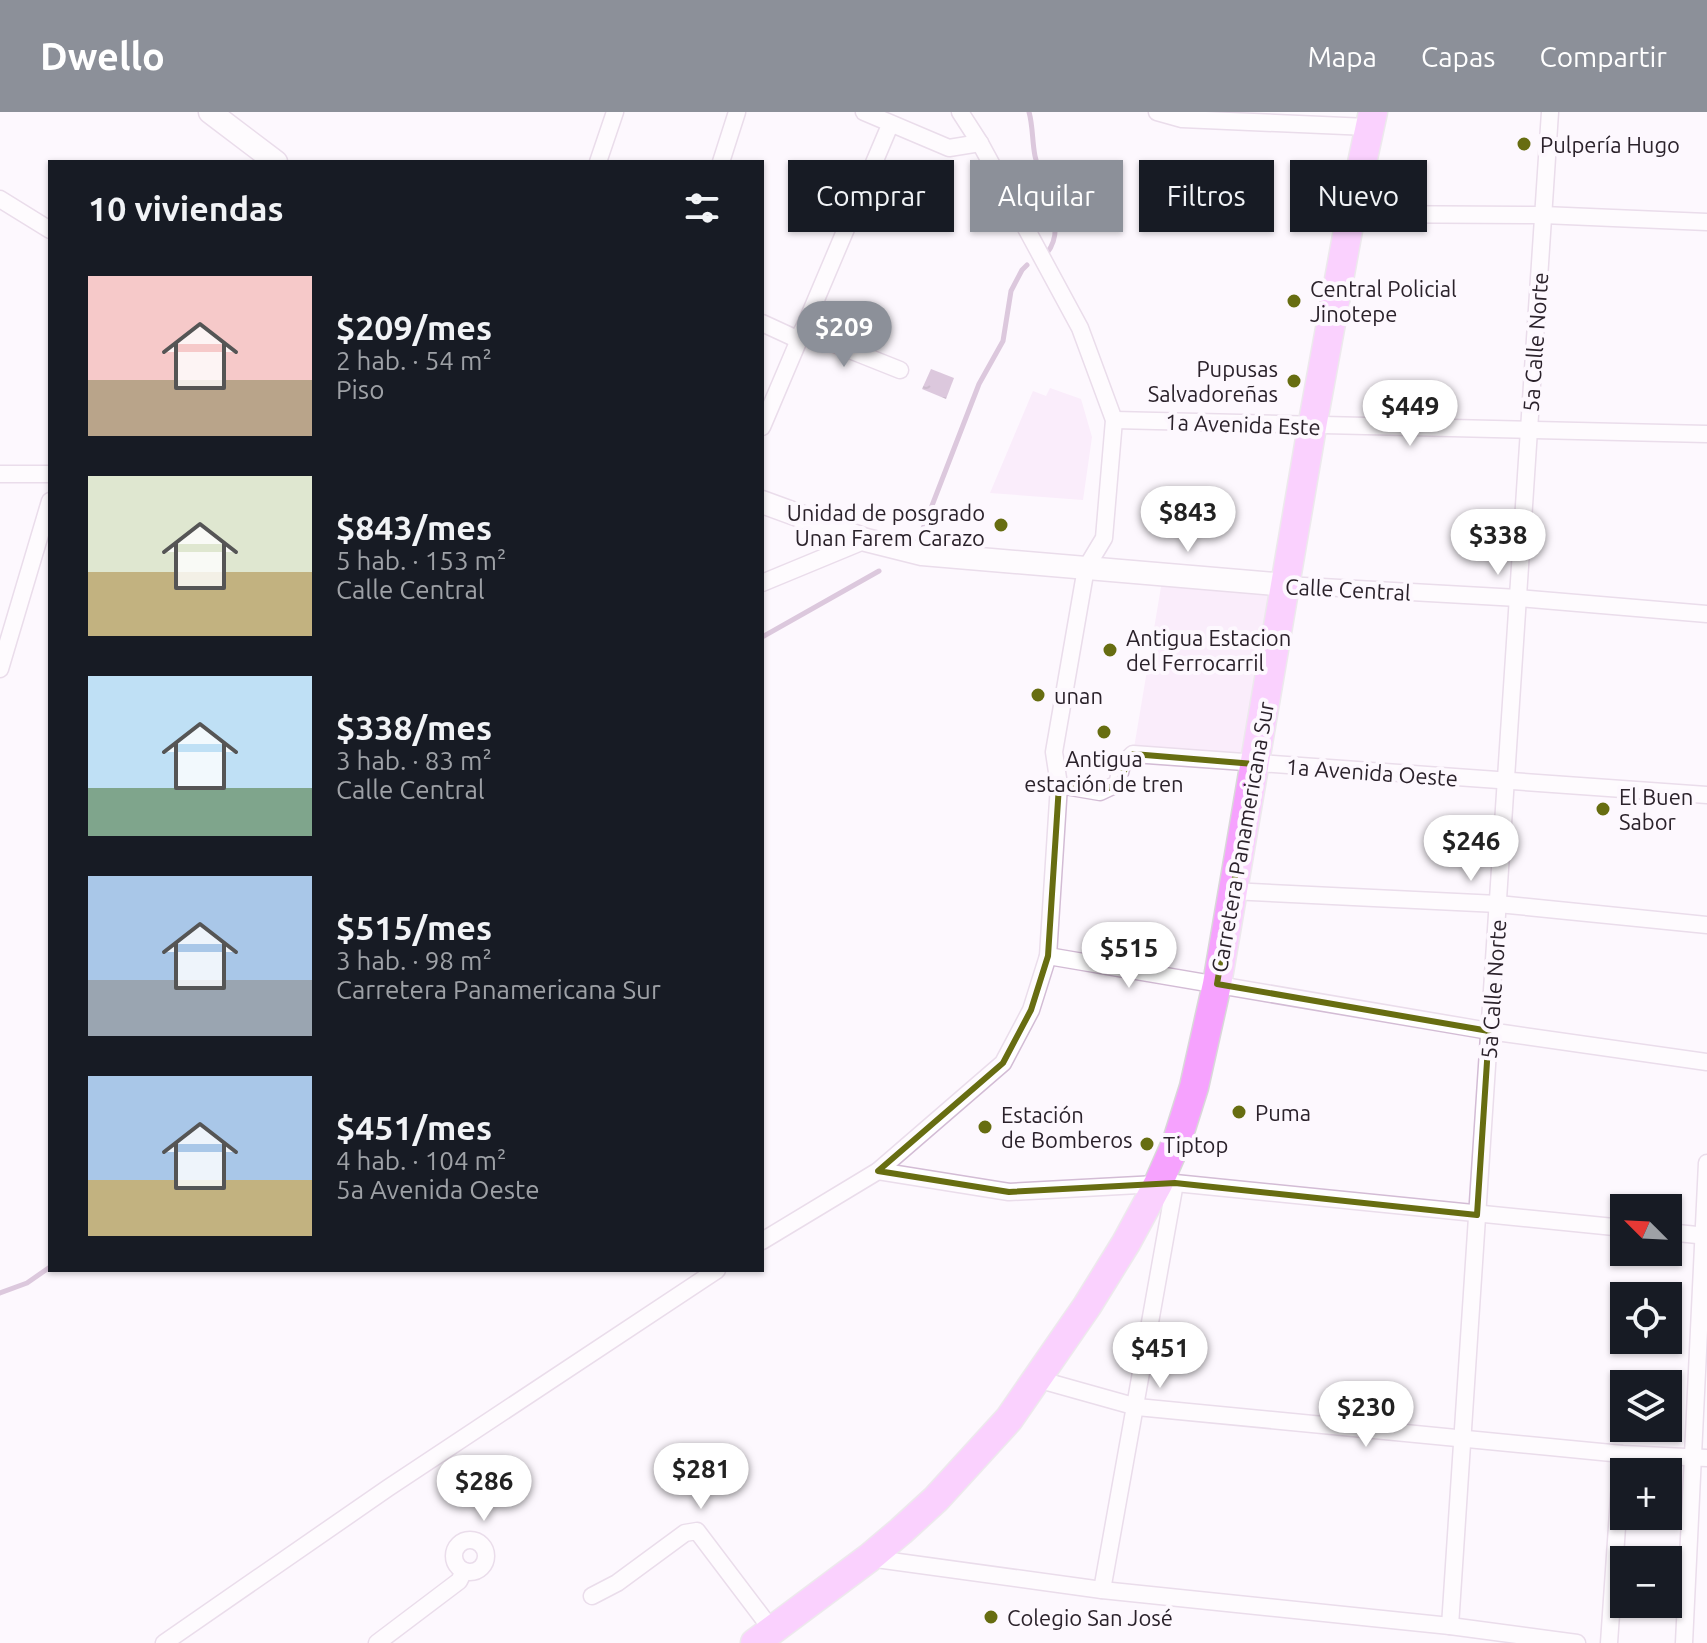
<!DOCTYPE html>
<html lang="es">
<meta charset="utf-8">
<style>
:root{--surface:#171b24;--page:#20242c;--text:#f1f3f6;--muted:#9ea1a6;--accent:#8c9099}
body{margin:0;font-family:Ubuntu,sans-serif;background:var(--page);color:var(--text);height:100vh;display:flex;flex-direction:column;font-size:30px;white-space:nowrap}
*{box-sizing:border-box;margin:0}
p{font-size:26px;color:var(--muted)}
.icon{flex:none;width:44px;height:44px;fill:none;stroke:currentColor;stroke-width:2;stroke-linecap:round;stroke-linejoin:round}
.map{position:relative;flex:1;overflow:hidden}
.drawer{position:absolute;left:48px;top:48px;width:716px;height:1112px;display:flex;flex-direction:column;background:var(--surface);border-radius:0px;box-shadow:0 2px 6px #0004}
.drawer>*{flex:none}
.hud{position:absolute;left:788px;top:48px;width:760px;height:72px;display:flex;gap:16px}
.needle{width:52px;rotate:294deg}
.tools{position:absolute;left:1610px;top:1082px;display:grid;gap:16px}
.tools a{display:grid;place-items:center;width:72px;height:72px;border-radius:0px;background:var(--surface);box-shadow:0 2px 6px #0004;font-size:40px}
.price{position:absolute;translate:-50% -68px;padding:0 18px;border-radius:28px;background:#fff;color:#222;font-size:26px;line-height:52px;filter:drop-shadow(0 2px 4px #0008)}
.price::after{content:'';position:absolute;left:50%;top:48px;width:24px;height:18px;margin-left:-12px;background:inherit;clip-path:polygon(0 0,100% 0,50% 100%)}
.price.on{background:var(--accent);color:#fff}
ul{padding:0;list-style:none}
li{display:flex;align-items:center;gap:24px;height:200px;padding:0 40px}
li span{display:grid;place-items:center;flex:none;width:224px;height:160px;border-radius:0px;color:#555}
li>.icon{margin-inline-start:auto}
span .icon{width:96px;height:96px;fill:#fffc;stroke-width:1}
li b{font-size:34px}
h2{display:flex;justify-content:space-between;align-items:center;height:96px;padding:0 40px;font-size:34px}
.pill{padding:0 28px;border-radius:0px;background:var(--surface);box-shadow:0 2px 6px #0004;font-size:28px;line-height:72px}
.pill.on{background:var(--accent);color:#fff}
header{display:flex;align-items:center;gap:48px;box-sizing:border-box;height:112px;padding:0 40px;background:var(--accent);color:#fff}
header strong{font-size:38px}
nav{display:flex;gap:44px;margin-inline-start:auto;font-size:28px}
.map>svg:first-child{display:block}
</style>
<header>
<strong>Dwello</strong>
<nav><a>Mapa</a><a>Capas</a><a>Compartir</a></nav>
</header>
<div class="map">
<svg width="1707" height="1531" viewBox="0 0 1707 1531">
<defs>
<pattern id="water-ripples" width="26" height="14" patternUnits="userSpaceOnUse" patternTransform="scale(2)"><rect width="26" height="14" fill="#b38eb6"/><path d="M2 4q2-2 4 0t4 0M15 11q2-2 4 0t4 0" fill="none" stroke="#927494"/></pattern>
</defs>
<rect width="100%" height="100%" fill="#fdf8fe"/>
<!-- park -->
<g fill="#f7dff9">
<polygon points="1050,276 1081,287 1092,325 1083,388 990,381 1033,279 1046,284"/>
<polygon points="1162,469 1279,481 1246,642 1134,636"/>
</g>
<!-- water -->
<polygon fill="url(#water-ripples)" points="931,257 954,266 946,287 922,277"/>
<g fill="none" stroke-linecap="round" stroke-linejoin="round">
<!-- stream -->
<g stroke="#b38eb6" stroke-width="5">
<path d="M1029,0c4,14 3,29 6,44 6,28 34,70 12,97"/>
<polyline points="921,422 979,272 1003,229 1011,179 1022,158 1027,153"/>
<polyline points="762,525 879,459"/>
<polyline points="0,1181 27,1171 50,1155"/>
</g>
<defs>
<g id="street">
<polyline points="864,0 949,36 980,31"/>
<polyline points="1157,0 1182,7 1368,15"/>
<polyline points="598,50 615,0"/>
<polyline points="721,50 737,0"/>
<polyline points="0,87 50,118"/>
<polyline points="1351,102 1543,103 1707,110"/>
<polyline points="762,211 799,228"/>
<polyline points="802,219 900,258"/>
<polyline points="1114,308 1707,322"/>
<polyline points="762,315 890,13"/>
<polyline points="0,362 50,362"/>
<polyline points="762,471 866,428"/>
<polyline points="1286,473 1518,486 1707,502"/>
<polyline points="0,557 50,389"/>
<polyline points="1059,673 1100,680 1117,672 1122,653 1133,642 1707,683"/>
<polyline points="1231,779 1498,792 1707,813"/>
<polyline points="1048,844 1489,919 1707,950"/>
<polyline points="878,1059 1009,1080 1175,1071 1624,1116"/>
<polyline points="1668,1120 1707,1124"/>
<polyline points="762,1129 878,1059 1003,951 1031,898 1048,844 1059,673 1054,640 1086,456 1104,426 1114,308 1080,216 980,31 960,0"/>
<polyline points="1037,1267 1137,1295 1622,1342 1707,1346"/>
<circle cx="470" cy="1444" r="16"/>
<polyline points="869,1446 1102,1478 1450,1514 1577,1531"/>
<polyline points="1102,1478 1175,1071"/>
<polyline points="592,1484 617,1471 685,1421 697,1419 772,1518"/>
<polyline points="1450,1514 1550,0"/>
<polyline points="164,1531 388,1376 717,1158"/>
<polyline points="377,1531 459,1469 464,1459"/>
<polyline points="1609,1531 1622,1342"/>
<polyline points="1684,1531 1707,1051"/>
</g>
<g id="secondary">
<polyline points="210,0 276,50"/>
<polyline points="762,390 866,428 922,442 1286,473"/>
</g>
<polyline id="highway" points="755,1531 869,1446 901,1419 936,1387 1009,1307 1087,1194 1126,1131 1158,1072 1177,1029 1194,975 1217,872 1312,315 1351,102 1373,0"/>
</defs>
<!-- street casing -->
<use href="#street" stroke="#d3bcd5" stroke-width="19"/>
<!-- secondary casing -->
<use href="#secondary" stroke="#d3bcd5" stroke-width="25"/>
<!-- highway casing -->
<use href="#highway" stroke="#d9d7d9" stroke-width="31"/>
<!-- street -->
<use href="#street" stroke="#fff" stroke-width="16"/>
<!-- secondary -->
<use href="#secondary" stroke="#fff" stroke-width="22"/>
<!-- highway -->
<use href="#highway" stroke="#f6a2fe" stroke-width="28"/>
</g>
<!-- marked area -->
<path d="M0 0H1707V1531H0ZM1133,642l121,10 -37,220 272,47 -12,184 -302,-32 -166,9 -131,-21 125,-108 28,-53 17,-54 11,-171 41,7 17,-8z" fill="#fdf8fe" fill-opacity=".55" fill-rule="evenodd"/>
<path fill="none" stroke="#676d11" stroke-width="6" stroke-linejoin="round" d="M1133,642l121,10 -37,220 272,47 -12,184 -302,-32 -166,9 -131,-21 125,-108 28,-53 17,-54 11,-171 41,7 17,-8z"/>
<!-- markers -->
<g fill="#676d11" stroke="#fdf8fe" stroke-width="3">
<circle cx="1524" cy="32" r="8"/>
<circle cx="1294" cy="189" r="8"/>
<circle cx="1294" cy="269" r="8"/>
<circle cx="1001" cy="413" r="8"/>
<circle cx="1110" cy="538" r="8"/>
<circle cx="1038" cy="583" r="8"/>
<circle cx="1104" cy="620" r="8"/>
<circle cx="1603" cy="697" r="8"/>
<circle cx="1239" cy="1000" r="8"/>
<circle cx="985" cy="1015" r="8"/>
<circle cx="1147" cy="1032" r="8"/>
<circle cx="991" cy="1505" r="8"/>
</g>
<g text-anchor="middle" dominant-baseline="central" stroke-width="8" stroke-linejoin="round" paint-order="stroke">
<!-- poi labels -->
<g font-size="22" fill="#2b222b" stroke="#fdf8fe" text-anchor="start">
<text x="1540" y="32">Pulpería Hugo</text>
<text x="1310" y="176">Central Policial<tspan x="1310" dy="25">Jinotepe</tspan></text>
<text x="1278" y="256" text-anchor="end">Pupusas<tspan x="1278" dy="25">Salvadoreñas</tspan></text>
<text x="985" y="400" text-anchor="end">Unidad de posgrado<tspan x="985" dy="25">Unan Farem Carazo</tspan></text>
<text x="1126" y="525">Antigua Estacion<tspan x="1126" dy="25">del Ferrocarril</tspan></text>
<text x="1054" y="583">unan</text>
<text x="1104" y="646" text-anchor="middle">Antigua<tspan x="1104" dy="25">estación de tren</tspan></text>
<text x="1619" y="684">El Buen<tspan x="1619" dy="25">Sabor</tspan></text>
<text x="1255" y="1000">Puma</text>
<text x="1001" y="1002">Estación<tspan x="1001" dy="25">de Bomberos</tspan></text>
<text x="1163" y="1032">Tiptop</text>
<text x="1007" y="1505">Colegio San José</text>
</g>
<!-- street labels -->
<g font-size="22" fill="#2b222b" stroke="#fdf8fe">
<text transform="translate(1535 230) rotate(-86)">5a Calle Norte</text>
<text transform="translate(1243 312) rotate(2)">1a Avenida Este</text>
<text transform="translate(1348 477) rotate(3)">Calle Central</text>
<text transform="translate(1372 660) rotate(4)">1a Avenida Oeste</text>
<text transform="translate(1242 725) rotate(-80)">Carretera Panamericana Sur</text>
<text transform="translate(1493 877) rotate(-86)">5a Calle Norte</text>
</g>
</g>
</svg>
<div class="tools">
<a><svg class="needle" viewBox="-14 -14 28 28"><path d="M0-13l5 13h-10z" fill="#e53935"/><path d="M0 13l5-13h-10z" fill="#9ea1a6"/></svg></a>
<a><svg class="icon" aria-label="locate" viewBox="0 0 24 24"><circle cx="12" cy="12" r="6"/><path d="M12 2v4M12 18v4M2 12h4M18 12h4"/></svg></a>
<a><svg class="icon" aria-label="layers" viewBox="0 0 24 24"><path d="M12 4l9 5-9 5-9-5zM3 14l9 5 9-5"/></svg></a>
<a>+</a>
<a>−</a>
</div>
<b class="price on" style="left:844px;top:257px">$209</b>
<b class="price" style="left:1410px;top:336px">$449</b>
<b class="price" style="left:1188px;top:442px">$843</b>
<b class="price" style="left:1498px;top:465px">$338</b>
<b class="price" style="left:1471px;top:771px">$246</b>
<b class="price" style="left:1129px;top:878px">$515</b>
<b class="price" style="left:1160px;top:1278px">$451</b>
<b class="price" style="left:1366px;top:1337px">$230</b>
<b class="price" style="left:701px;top:1399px">$281</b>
<b class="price" style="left:484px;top:1411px">$286</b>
<div class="hud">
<a class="pill">Comprar</a>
<a class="pill on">Alquilar</a>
<a class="pill">Filtros</a>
<a class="pill">Nuevo</a>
</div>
<section class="drawer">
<h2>10 viviendas<svg class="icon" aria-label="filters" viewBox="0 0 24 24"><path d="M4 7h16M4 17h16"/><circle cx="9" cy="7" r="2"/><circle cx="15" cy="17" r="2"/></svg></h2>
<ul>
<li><span style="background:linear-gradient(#f6c9c9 65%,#b9a48a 0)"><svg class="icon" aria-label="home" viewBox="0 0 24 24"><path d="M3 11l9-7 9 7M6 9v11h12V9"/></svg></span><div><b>$209/mes</b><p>2 hab. · 54 m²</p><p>Piso</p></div></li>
<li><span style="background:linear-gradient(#dfe7d0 60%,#c2b280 0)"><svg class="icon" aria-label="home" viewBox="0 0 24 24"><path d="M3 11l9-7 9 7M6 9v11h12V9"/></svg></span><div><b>$843/mes</b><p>5 hab. · 153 m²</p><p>Calle Central</p></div></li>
<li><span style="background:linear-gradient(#bfe0f5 70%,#7fa58c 0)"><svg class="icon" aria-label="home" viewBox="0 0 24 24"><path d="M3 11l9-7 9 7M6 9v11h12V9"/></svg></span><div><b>$338/mes</b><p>3 hab. · 83 m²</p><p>Calle Central</p></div></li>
<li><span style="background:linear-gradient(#a9c7e8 65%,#9aa5b1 0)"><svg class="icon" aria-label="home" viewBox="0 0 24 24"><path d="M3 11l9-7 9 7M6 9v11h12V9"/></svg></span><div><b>$515/mes</b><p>3 hab. · 98 m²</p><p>Carretera Panamericana Sur</p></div></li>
<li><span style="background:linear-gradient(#a9c7e8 65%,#c2b280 0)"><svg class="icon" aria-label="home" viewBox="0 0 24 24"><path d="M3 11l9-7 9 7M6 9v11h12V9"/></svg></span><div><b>$451/mes</b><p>4 hab. · 104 m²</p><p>5a Avenida Oeste</p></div></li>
</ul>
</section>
</div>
